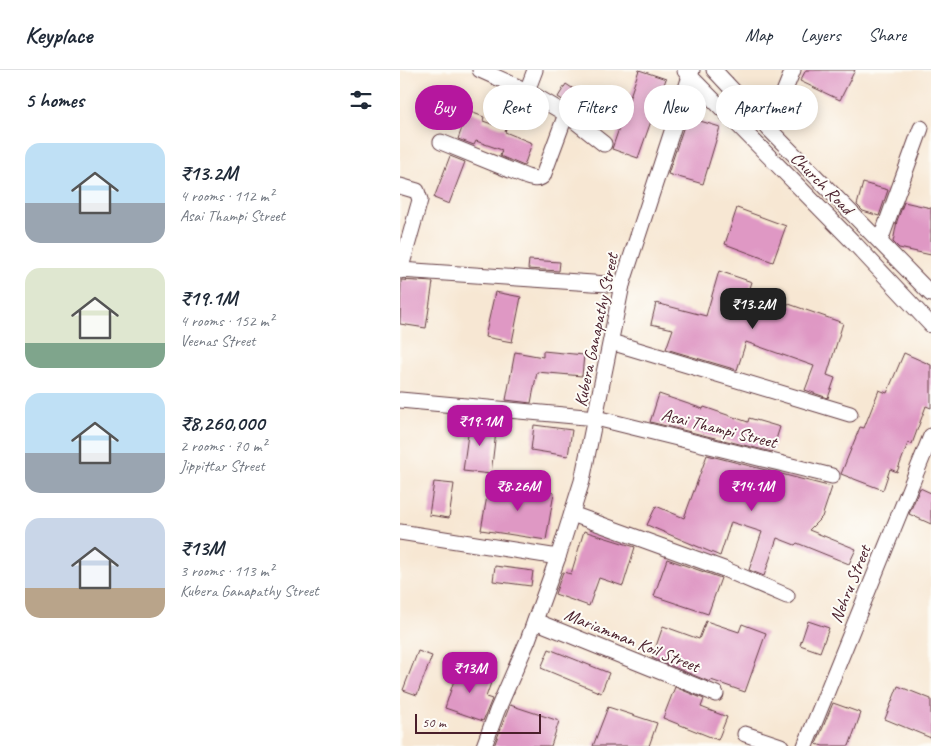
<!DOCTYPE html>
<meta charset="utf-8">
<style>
:root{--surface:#fff;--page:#f6f6f7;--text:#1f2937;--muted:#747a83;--line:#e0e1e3;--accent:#b5179e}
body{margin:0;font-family:Caveat,sans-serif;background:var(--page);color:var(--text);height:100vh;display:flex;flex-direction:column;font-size:19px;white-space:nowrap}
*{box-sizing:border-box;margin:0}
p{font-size:16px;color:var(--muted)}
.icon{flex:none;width:28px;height:28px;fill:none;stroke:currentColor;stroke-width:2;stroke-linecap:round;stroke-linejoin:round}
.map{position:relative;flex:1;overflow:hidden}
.side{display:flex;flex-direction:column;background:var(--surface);width:400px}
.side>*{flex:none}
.banner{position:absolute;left:15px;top:15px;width:440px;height:45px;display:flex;gap:10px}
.scale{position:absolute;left:15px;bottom:12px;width:126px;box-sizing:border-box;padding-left:5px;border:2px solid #4a1f2b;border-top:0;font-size:14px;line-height:18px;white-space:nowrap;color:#4a1f2b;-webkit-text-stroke:4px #fdfcf7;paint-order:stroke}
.price{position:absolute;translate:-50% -42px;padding:0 11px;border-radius:10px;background:var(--accent);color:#fff;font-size:16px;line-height:32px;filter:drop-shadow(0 1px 2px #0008)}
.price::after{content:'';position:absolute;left:50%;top:30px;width:15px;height:11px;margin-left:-8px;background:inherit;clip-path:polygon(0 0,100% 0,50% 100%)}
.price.selected{background:#222;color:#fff}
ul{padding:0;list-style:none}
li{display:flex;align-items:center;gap:15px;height:125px;padding:0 25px}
li span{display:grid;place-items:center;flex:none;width:140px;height:100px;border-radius:15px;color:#555}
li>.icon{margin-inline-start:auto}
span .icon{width:60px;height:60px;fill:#fffc;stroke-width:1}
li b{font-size:21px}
h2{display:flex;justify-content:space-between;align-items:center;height:60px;padding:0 25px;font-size:21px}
.pill{padding:0 18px;border-radius:22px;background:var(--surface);box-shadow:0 2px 12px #0003;font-size:18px;line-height:45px}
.pill.selected{background:var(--accent);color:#fff}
header{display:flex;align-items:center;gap:30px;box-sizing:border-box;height:70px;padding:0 25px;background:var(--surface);border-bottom:1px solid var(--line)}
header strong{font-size:24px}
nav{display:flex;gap:28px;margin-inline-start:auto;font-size:18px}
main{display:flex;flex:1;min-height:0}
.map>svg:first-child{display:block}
</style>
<header>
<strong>Keyplace</strong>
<nav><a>Map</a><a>Layers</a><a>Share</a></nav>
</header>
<main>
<section class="side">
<h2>5 homes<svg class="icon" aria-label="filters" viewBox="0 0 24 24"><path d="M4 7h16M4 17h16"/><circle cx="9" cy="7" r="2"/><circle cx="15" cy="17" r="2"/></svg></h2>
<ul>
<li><span style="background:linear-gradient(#bfe0f5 60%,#9aa5b1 0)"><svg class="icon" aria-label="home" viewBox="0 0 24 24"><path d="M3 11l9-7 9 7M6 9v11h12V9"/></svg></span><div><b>₹13.2M</b><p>4 rooms · 112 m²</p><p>Asai Thampi Street</p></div></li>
<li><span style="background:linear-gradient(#dfe7d0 75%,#7fa58c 0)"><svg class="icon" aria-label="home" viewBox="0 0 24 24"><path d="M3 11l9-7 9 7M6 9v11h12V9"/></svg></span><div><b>₹19.1M</b><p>4 rooms · 152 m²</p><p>Veenas Street</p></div></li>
<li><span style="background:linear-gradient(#bfe0f5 60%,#9aa5b1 0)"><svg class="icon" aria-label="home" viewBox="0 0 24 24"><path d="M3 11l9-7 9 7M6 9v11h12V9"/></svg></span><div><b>₹8,260,000</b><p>2 rooms · 70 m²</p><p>Jippittar Street</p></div></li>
<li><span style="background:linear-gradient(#c9d6e8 70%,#b9a48a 0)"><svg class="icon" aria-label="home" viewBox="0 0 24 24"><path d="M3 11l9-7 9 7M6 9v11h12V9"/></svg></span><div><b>₹13M</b><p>3 rooms · 113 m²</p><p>Kubera Ganapathy Street</p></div></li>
</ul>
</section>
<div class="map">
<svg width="531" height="676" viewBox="0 0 531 676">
<rect width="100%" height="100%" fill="#fdfcf7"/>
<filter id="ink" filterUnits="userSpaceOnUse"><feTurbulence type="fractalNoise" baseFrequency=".02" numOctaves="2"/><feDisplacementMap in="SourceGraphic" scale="10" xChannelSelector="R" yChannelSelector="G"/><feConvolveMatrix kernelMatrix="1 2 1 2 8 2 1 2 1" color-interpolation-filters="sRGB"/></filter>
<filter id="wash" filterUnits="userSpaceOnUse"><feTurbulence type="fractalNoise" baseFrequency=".0096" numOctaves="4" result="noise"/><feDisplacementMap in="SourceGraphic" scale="20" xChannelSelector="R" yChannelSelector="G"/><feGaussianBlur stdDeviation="1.12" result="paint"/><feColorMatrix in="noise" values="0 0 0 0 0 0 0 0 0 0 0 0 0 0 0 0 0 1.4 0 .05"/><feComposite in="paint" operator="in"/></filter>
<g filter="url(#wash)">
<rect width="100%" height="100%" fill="#f7e7d3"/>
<g id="blocks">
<!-- building -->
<g fill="#df98c4">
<polygon points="239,0 266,9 238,88 212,79"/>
<polygon points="406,0 455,0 440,30 400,11"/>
<polygon points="166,14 187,28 179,41 158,27"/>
<polygon points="68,41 84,47 83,51 106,59 105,62 132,73 124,96 100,86 102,80 76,71 74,75 58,69"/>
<polygon points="287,47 320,57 303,114 268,104"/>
<polygon points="50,86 65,92 49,134 34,128"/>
<polygon points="463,113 488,120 479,146 463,141 457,135"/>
<polygon points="504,132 531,138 531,185 499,178 493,172 497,151"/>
<polygon points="337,138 386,156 373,192 325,174"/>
<polygon points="129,190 160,192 159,201 128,199"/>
<polygon points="319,201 352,212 350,218 367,224 366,226 443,253 427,305 435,308 428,328 405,320 414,296 346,272 337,300 266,279 273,259 251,254 256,233 306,246"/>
<polygon points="1,210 33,212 26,258 0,254"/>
<polygon points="95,222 121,227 112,272 85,267"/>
<polygon points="143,281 184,285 182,306 137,302 131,333 106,330 115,282 143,287"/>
<polygon points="504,283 531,295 531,338 526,336 512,374 508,373 497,402 490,399 483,420 441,404 460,357 464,358 479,320 487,323"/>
<polygon points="259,324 303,339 304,337 348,352 349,348 380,357 372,382 250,352"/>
<polygon points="70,350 97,353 91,404 63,401"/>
<polygon points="134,355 172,360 168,386 131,380"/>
<polygon points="307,385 432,417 422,447 409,460 456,479 449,494 397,473 395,475 377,468 364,506 349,500 362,462 331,452 320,486 247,455 256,436 284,448"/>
<polygon points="34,412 54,414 49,448 29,445"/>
<polygon points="89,415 121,420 122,418 154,423 146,470 81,460"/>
<polygon points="520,418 531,423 531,454 509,444"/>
<polygon points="184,461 235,477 223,516 199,508 189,536 155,524 163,502 171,504"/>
<polygon points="267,489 321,508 308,544 254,526"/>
<polygon points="95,496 133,501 131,516 93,511"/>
<polygon points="306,551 339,562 342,554 366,563 345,622 311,610 310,612 252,588 263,556 299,569"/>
<polygon points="408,551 429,558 420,582 400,575"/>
<polygon points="149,579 209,603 201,623 141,598"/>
<polygon points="18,581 32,586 17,625 3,620"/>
<polygon points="59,595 93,607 86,627 92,629 83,651 45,638"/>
<polygon points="498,616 531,629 531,668 485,649"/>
<polygon points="275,617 304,629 301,637 327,647 318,670 263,648"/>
<polygon points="433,633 461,643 449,676 423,676 416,674"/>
<polygon points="110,635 159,651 151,676 94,676"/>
<polygon points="208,637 257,653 249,676 193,676"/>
</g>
</g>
</g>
<g filter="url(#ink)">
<use href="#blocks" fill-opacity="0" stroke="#643d44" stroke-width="1"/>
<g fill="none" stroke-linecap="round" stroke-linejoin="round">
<defs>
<g id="street">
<polyline points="80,0 127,21 166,44 204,74"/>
<polyline points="314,0 369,59 531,224"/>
<polyline points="285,1 456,175 531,255"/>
<polyline points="127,21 135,0"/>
<polyline points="369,59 393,0"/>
<path d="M41,72l86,35c7,2 11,3 16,-1l23,-62"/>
<polyline points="0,116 17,121 20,130 0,201"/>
<polyline points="480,171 521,58"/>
<polyline points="0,200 222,215"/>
<polyline points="211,272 450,344"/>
<polyline points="0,330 196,348 432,406"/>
<polyline points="172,444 324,499 387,526"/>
<polyline points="0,462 158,487"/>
<polyline points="135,551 316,624"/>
<polyline points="345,664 381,676"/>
<polyline points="84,676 97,641 128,570 158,487 182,411 222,215 292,0"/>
<polyline points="405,676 531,366"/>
</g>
</defs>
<!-- street casing -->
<use href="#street" stroke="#643d44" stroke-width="17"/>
<!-- street -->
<use href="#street" stroke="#fff" stroke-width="15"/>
</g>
</g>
<g text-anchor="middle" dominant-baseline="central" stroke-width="4" stroke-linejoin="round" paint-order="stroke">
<!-- street labels -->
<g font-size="18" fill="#4a1f2b" stroke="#fdfcf7">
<text transform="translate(422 113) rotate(45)">Church Road</text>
<text transform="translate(196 260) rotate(-78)">Kubera Ganapathy Street</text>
<text transform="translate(319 358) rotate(14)">Asai Thampi Street</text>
<text transform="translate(450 514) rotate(-68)">Nehru Street</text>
<text transform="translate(232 570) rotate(22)">Mariamman Koil Street</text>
</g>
</g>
</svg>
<div class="scale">50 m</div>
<b class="price selected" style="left:353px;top:260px">₹13.2M</b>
<b class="price" style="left:80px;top:377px">₹19.1M</b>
<b class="price" style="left:118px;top:442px">₹8.26M</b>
<b class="price" style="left:352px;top:442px">₹14.1M</b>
<b class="price" style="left:70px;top:624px">₹13M</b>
<div class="banner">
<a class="pill selected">Buy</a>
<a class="pill">Rent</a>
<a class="pill">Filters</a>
<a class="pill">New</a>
<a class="pill">Apartment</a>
</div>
</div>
</main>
